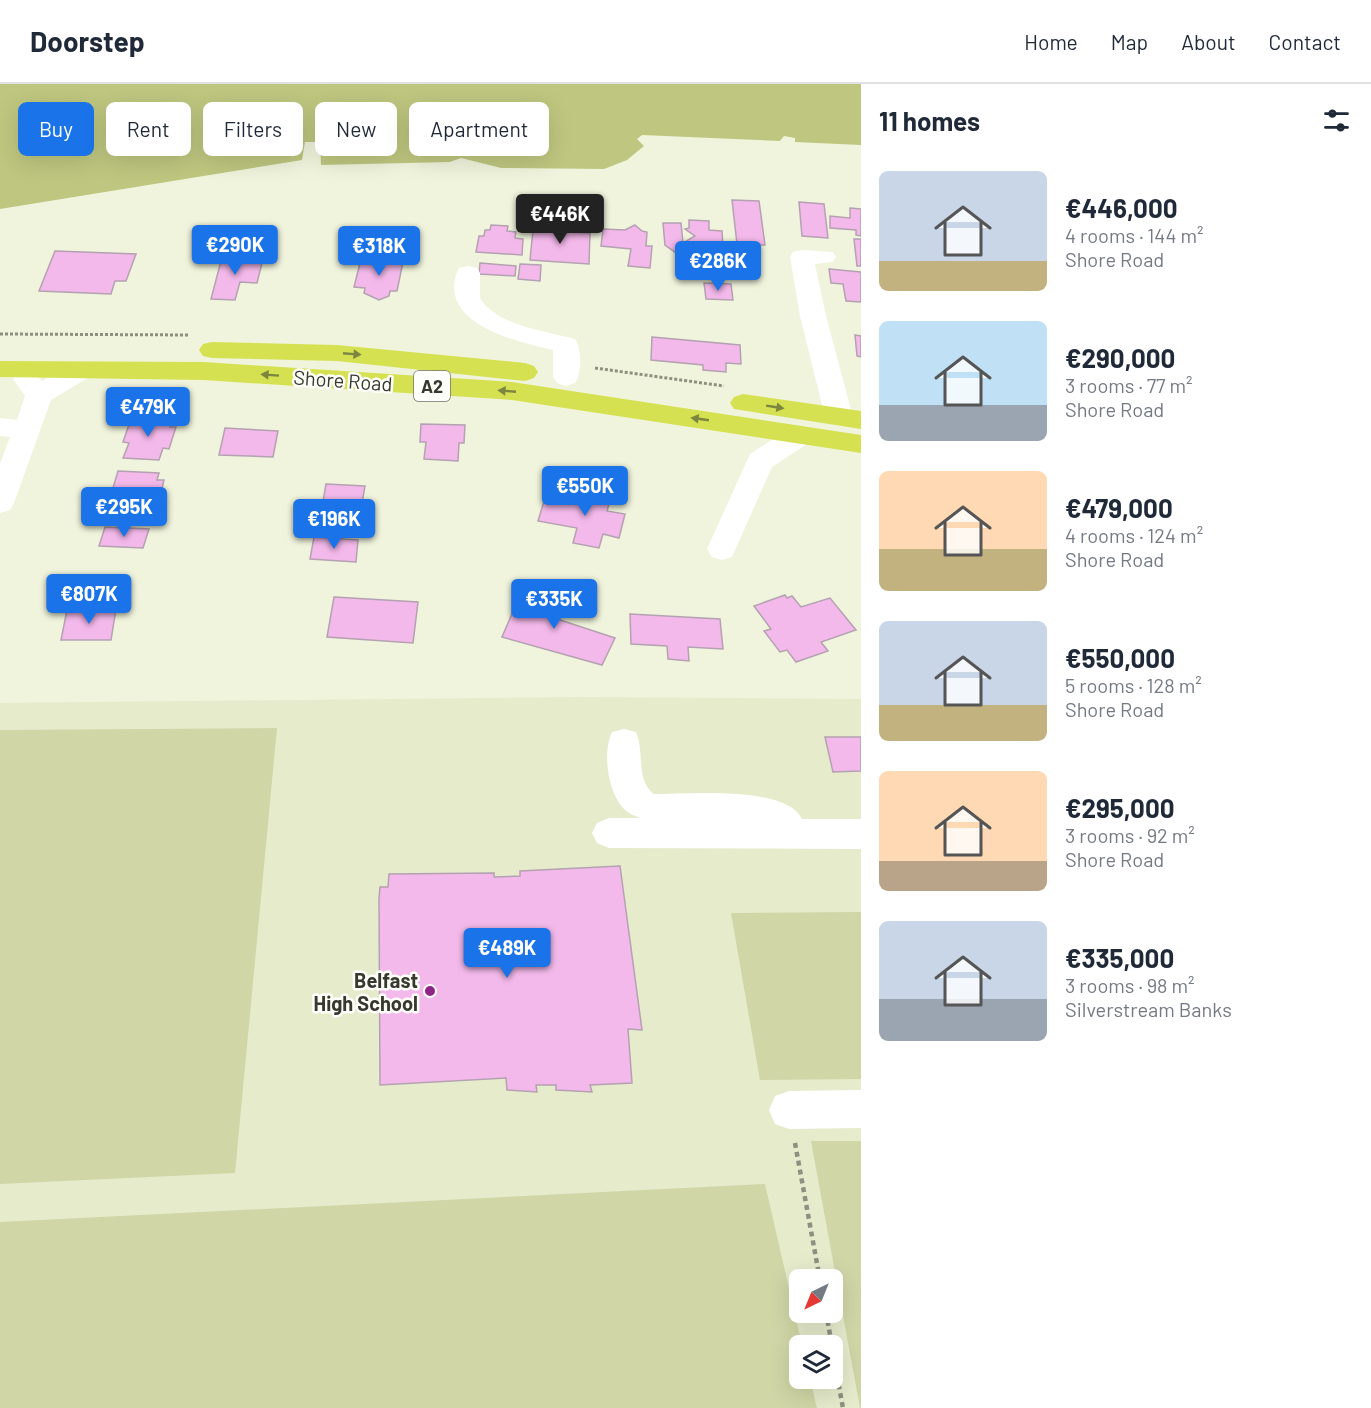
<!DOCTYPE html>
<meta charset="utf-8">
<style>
:root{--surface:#fff;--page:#f2f2f3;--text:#1f2937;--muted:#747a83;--line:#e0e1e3;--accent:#1a73e8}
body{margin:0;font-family:Barlow,sans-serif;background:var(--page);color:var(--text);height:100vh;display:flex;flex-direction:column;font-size:22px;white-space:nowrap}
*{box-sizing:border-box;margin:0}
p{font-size:20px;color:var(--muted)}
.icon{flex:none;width:33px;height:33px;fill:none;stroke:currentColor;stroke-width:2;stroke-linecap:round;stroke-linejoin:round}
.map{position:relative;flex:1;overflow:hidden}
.sheet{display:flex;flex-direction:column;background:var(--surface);width:510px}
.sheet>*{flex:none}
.hud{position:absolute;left:18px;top:18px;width:570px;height:54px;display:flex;gap:12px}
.needle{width:39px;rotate:223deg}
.buttons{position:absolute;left:789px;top:1185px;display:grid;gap:12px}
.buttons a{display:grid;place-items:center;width:54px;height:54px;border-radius:9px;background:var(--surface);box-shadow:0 6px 24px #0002;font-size:30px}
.price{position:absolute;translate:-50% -51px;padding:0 14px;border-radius:6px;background:var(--accent);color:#fff;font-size:20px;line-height:39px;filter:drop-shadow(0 2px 3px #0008)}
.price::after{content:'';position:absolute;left:50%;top:36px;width:18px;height:14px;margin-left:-9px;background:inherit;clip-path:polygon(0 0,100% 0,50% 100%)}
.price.selected{background:#222;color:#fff}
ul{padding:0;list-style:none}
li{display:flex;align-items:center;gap:18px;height:150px;padding:0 18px}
li span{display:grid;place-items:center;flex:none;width:168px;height:120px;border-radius:9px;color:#555}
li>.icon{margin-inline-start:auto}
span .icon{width:72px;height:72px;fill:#fffc;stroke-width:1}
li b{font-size:26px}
h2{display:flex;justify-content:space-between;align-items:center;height:72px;padding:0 18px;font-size:26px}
.tag{padding:0 21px;border-radius:9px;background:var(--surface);box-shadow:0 6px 24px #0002;font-size:21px;line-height:54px}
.tag.selected{background:var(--accent);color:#fff}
header{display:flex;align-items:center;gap:36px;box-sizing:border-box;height:84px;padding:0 30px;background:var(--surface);border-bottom:2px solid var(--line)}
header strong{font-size:28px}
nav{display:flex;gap:33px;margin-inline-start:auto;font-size:21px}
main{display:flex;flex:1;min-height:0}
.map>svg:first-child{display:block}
</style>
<header>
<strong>Doorstep</strong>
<nav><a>Home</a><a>Map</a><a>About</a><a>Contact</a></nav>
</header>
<main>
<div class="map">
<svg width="861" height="1324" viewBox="0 0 861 1324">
<rect width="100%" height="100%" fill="#f0f4dc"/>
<!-- built -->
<path fill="#e6ebcc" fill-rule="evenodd" d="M581,613l280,2v709h-861v-705zM800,1196h32v32h-32zM800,1262h32v32h-32z"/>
<!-- green -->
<g fill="#d0d6a6">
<polygon points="277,644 235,1089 0,1100 0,646"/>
<polygon points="861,828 861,995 760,996 731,829"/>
<polygon points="861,1057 861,1324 860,1324 811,1057"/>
<polygon points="765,1100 802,1261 800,1262 800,1294 810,1295 817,1324 0,1324 0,1138"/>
</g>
<!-- water -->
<polygon fill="#bec67f" points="0,0 861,0 861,61 795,58 795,54 784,52 780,57 642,51 637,55 644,62 627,76 604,85 501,84 461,74 450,78 321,81 320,58 305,58 302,76 0,125"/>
<!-- building -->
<g fill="#f4b9eb" stroke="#b4a1b1" stroke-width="1.5">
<polygon points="732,116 759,117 765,161 737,160"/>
<polygon points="799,118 824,120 828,154 802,152"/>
<polygon points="850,124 861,125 861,152 856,151 856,146 830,144 830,132 850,134"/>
<polygon points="689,136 709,137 709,146 722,147 724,179 702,178 702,174 691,173 686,176 665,161 663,139 681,139 683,159 695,152 685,145 689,144"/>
<polygon points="548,137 567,138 566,148 590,149 589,180 530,176 533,146 547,147"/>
<polygon points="491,141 508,142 507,147 516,148 515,154 523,155 522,171 476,168 479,152 484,152 485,146 490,146"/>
<polygon points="635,141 642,147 647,148 646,162 652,162 650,184 628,182 631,165 601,162 603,145 625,146"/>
<polygon points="854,155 861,155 861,182 857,182"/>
<polygon points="55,167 136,170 126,197 115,197 111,210 39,207"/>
<polygon points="222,173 263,175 257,199 240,198 235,216 211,215"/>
<polygon points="361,175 403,178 397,207 390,207 389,212 379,216 364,209 365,204 354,203"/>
<polygon points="480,179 516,182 515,192 479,190"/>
<polygon points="520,180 541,181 540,197 518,195"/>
<polygon points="829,185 861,188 861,218 846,217 843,200 831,199"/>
<polygon points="704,199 731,200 733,216 706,215"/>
<polygon points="855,251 861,252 861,273 857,272"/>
<polygon points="652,253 740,261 741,280 726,279 726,288 703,286 703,281 651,276"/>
<polygon points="132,332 172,335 170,343 176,343 169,365 163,364 159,376 123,374 129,359 123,358"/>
<polygon points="421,340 465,341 464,359 459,359 458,377 424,375 426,358 420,358"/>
<polygon points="225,344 278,347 273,373 219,371"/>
<polygon points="118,387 159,389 157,396 164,396 159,417 151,416 148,429 106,427"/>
<polygon points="326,400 365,402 360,431 321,429"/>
<polygon points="587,404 612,409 607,427 625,430 619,454 603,450 599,464 573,459 577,444 538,437 545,414 582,421"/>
<polygon points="105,443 149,445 143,464 99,462"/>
<polygon points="314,453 358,456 356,478 310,475"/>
<polygon points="523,504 558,513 551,533 615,554 602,581 502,553"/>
<polygon points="785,511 787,514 792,512 801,523 830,514 856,546 821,558 828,567 796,578 787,566 780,568 764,547 771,545 754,522"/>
<polygon points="334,513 418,518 413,559 327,553"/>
<polygon points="116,525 111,556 61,556 67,526"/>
<polygon points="630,530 720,535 723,565 688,563 689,577 668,575 667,562 631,560"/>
<polygon points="825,653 861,653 861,687 833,688"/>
<polygon points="620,782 642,946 628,945 632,999 590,1001 592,1008 556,1006 556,1001 536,1001 537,1008 507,1006 506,994 380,1001 379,815 380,803 388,803 389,790 494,789 494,793 520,792 520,787"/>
</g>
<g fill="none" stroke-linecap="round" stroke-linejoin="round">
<!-- path-far1 -->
<g stroke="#8d9080" stroke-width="3" stroke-dasharray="3 2" stroke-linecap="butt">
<polyline points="0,250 190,251"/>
<polyline points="595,284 724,302"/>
</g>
<!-- path -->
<g stroke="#8d9080" stroke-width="4.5" stroke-dasharray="5 4" stroke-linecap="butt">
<polyline points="795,1059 820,1196"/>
<polyline points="826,1228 832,1262"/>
<polyline points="832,1265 843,1324"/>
</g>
<!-- minor -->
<g fill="#fff" fill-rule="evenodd">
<polygon points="802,166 833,168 836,173 833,178 815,180 826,232 853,333 849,339 839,342 829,339 825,333 800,232 790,173 793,168"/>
<path d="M468,182l9,2 3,5v25c15,27 68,34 95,41 7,10 7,34 0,44l-9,3 -9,-3 -4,-6v-27c-31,-7 -101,-22 -99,-65 1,-6 2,-12 5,-17z"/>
<path d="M82,278l9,2 4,6 -4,6 -40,24 -37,103 -4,7 -10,3v-49l10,-27 -10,-1v-18l17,2 8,-24 -12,-17 4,-6c12,-3 17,-1 25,8l31,-17z"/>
<polygon points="800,342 810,344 814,351 810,358 772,383 732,473 722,476 712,473 707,465 750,370 790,344"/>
<path d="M624,645l12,3c9,20 -1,48 18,62 34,0 132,-9 148,25h59v30l-252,-1 -12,-5 -5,-10 5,-10 12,-5h32c-6,-2 -12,-4 -17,-9 -16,-16 -22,-56 -12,-77z"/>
<polygon points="861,1006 861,1044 789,1045 775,1040 769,1026 775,1012 789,1007"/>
</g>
<!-- highway -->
<g fill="#d5e150" fill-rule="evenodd">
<polygon points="212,258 337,261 525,279 534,282 538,288 534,294 525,297 337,277 212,274 203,272 199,266 203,260"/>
<polygon points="0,277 204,278 512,298 861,351 861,369 512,316 204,296 0,293"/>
<polygon points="743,310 861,327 861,345 734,325 730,319 734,313"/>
</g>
</g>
<!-- one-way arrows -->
<defs><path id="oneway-solid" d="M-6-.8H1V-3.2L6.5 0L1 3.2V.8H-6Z" transform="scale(1.5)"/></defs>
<g fill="#7e853e">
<use href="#oneway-solid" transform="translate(352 270) rotate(5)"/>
<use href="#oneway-solid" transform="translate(270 291) rotate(-176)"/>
<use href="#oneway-solid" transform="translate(507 307) rotate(-175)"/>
<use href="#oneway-solid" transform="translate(775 323) rotate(9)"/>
<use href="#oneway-solid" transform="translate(700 335) rotate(-172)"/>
</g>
<!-- markers -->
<circle fill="#8f2386" stroke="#fefffa" stroke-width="2" cx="430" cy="907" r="6"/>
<g text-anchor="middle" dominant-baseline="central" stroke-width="5" stroke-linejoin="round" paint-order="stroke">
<!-- shield labels -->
<rect fill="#fefffa" stroke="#73746c" stroke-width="1.5" x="414" y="287" width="36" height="30" rx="4.5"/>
<g font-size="18" font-weight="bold" fill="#37392f">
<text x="432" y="302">A2</text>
</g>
<!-- street labels -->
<g font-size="20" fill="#37392f" stroke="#fefffa">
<text transform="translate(343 296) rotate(4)">Shore Road</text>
</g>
<!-- poi labels -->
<g font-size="20" font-weight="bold" fill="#37392f" stroke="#fefffa" text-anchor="end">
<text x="418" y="896">Belfast<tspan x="418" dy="23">High School</tspan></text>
</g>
</g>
</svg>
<div class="buttons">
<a><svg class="needle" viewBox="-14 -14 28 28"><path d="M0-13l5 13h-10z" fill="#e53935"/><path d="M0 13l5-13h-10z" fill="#747a83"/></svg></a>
<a><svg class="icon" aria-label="layers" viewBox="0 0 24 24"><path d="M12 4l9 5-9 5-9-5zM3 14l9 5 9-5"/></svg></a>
</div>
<b class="price selected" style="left:560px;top:161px">€446K</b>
<b class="price" style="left:235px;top:192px">€290K</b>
<b class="price" style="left:379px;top:193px">€318K</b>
<b class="price" style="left:718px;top:208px">€286K</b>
<b class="price" style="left:148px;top:354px">€479K</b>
<b class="price" style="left:585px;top:433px">€550K</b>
<b class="price" style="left:124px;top:454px">€295K</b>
<b class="price" style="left:334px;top:466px">€196K</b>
<b class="price" style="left:89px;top:541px">€807K</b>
<b class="price" style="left:554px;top:546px">€335K</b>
<b class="price" style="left:507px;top:895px">€489K</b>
<div class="hud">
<a class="tag selected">Buy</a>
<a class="tag">Rent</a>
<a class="tag">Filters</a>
<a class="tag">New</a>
<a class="tag">Apartment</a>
</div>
</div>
<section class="sheet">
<h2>11 homes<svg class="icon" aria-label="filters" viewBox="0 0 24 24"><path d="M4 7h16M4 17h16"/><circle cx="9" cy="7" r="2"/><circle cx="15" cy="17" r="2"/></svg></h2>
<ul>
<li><span style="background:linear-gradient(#c9d6e8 75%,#c2b280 0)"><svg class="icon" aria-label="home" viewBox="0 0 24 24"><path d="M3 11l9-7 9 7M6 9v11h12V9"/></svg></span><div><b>€446,000</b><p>4 rooms · 144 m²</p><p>Shore Road</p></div></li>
<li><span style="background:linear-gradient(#bfe0f5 70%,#9aa5b1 0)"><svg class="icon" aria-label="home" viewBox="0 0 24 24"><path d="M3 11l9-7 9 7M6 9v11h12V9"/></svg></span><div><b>€290,000</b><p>3 rooms · 77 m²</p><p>Shore Road</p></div></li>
<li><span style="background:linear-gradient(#ffd9b3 65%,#c2b280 0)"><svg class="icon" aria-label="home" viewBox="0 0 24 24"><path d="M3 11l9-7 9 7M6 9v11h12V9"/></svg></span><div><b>€479,000</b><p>4 rooms · 124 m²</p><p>Shore Road</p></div></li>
<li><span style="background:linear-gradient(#c9d6e8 70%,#c2b280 0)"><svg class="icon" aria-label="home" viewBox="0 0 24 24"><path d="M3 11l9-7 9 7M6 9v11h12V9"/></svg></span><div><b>€550,000</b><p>5 rooms · 128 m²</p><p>Shore Road</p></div></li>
<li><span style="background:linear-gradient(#ffd9b3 75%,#b9a48a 0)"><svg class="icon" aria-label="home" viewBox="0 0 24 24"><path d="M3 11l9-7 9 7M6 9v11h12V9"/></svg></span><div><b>€295,000</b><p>3 rooms · 92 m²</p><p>Shore Road</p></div></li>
<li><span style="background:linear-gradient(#c9d6e8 65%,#9aa5b1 0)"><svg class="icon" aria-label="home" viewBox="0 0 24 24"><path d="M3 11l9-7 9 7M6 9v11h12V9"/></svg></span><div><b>€335,000</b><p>3 rooms · 98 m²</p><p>Silverstream Banks</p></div></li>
</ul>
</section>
</main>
